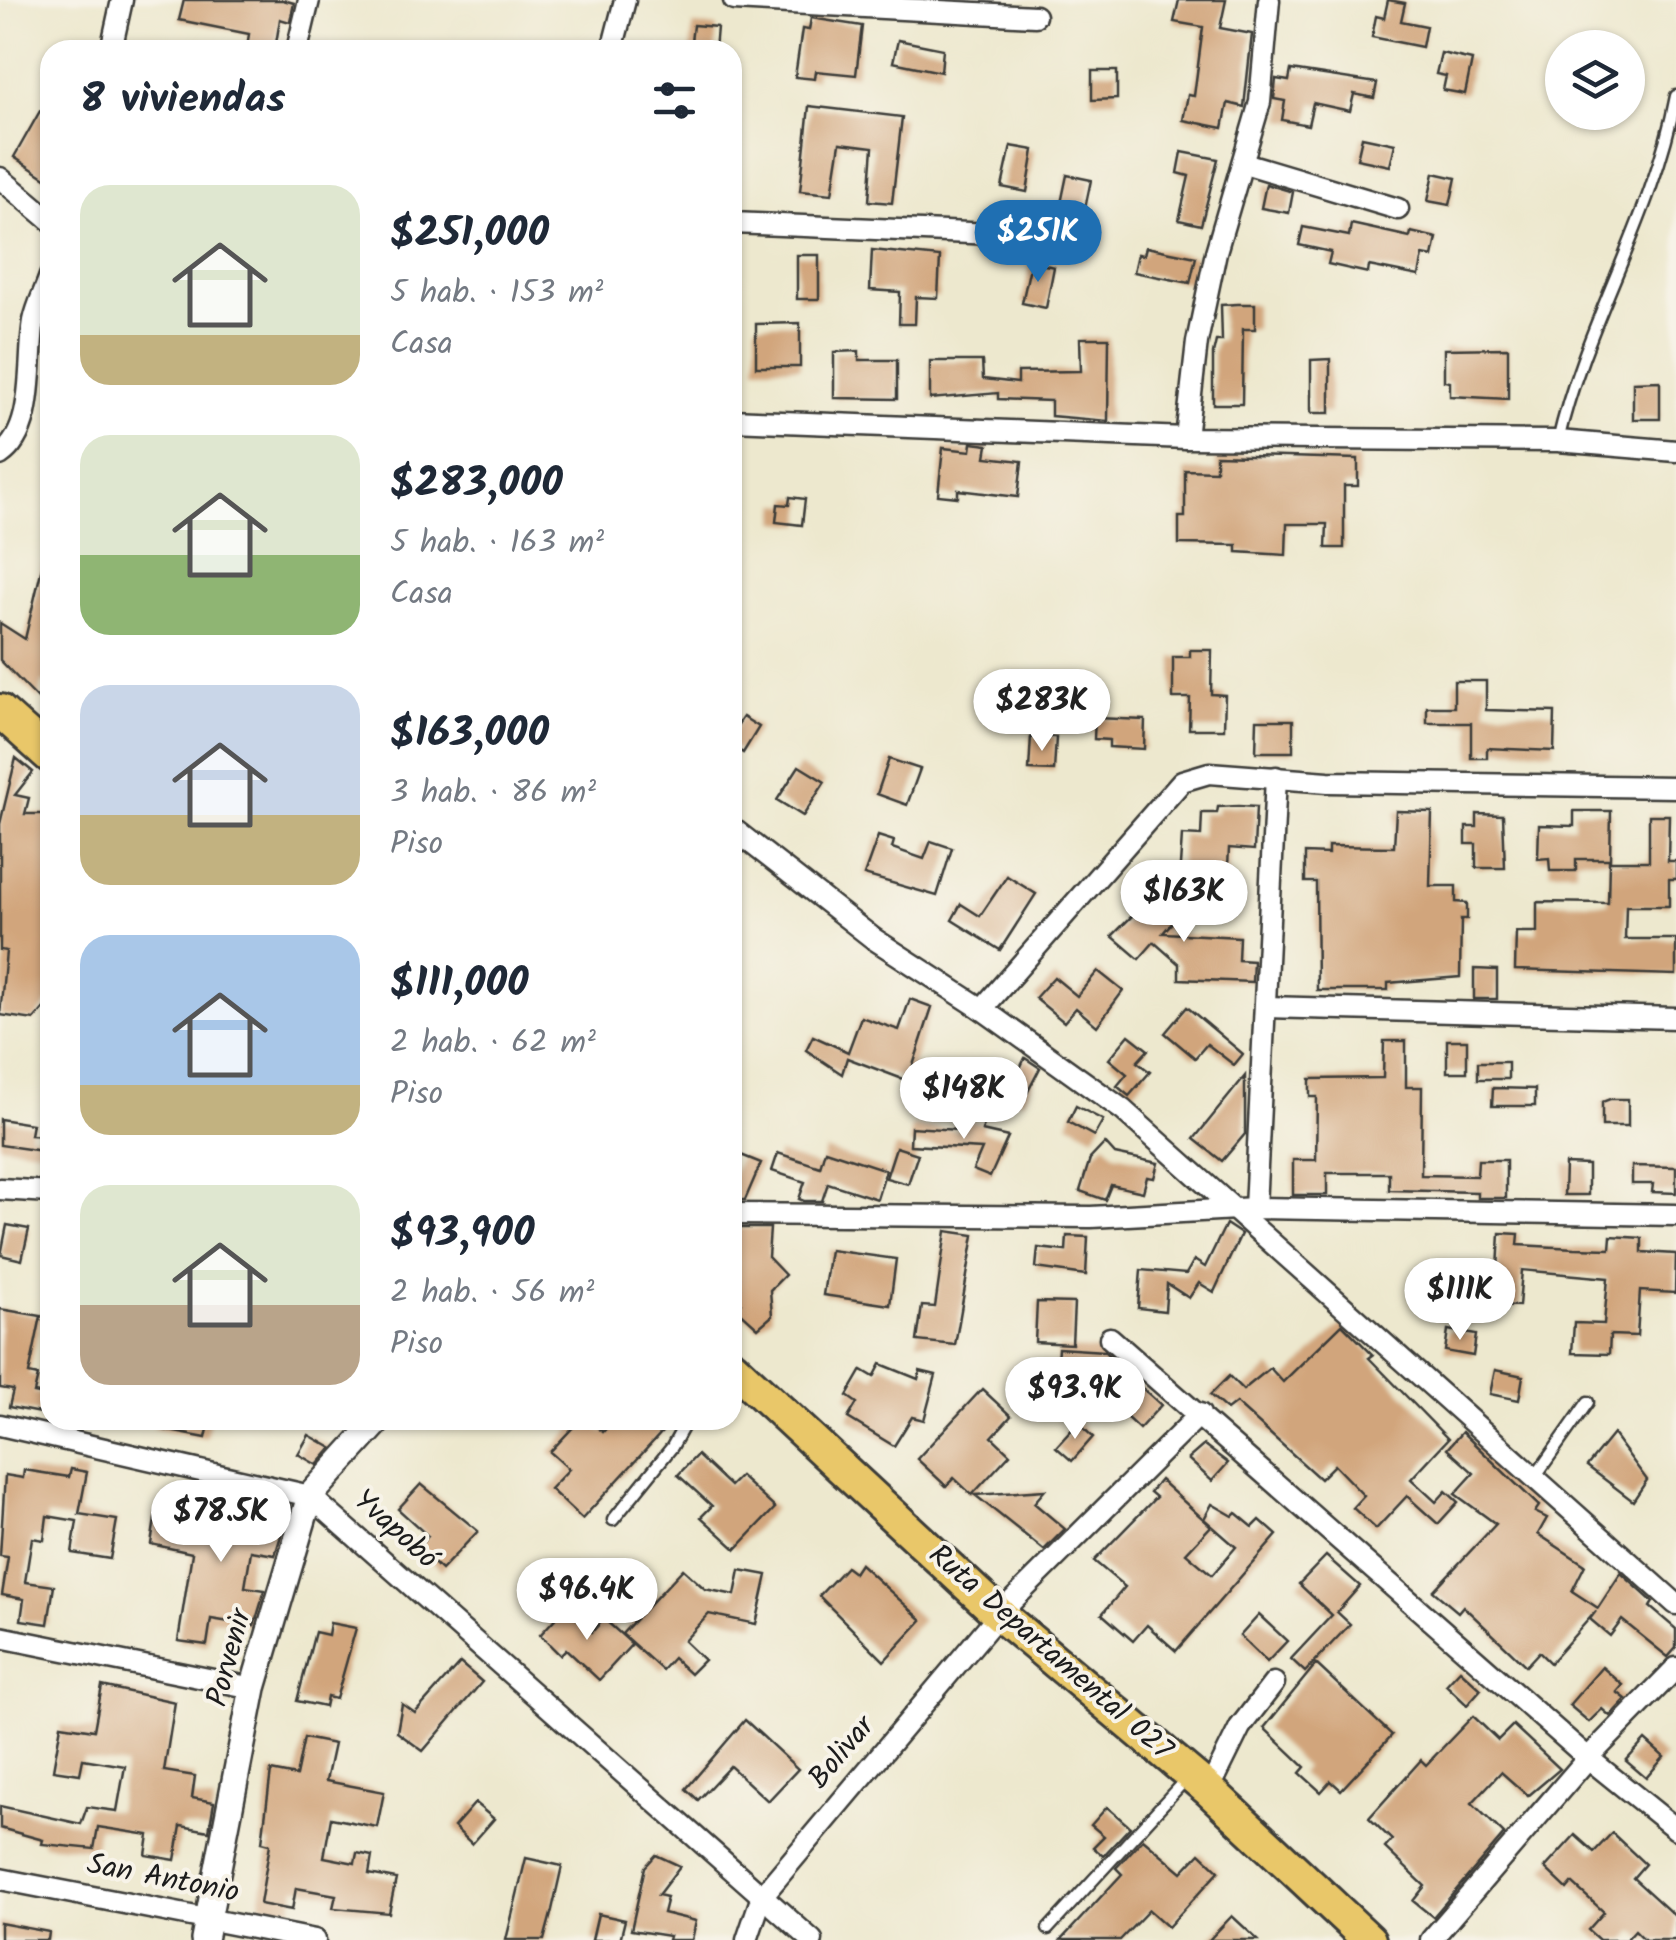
<!DOCTYPE html>
<html lang="es">
<meta charset="utf-8">
<style>
:root{--surface:#fff;--page:#f2f2f3;--text:#1f2937;--muted:#747a83;--accent:#1f6fb2}
body{margin:0;font-family:Kalam,sans-serif;background:var(--page);color:var(--text);height:100vh;display:flex;flex-direction:column;font-size:38px;white-space:nowrap}
*{box-sizing:border-box;margin:0}
p{font-size:32px;color:var(--muted)}
.icon{flex:none;width:55px;height:55px;fill:none;stroke:currentColor;stroke-width:2;stroke-linecap:round;stroke-linejoin:round}
.map{position:relative;flex:1;overflow:hidden}
.panel{position:absolute;left:40px;top:40px;width:702px;height:1390px;display:flex;flex-direction:column;background:var(--surface);border-radius:30px;box-shadow:0 2px 8px #0004}
.panel>*{flex:none}
.controls{position:absolute;left:1545px;top:30px;display:grid;gap:20px}
.controls a{display:grid;place-items:center;width:100px;height:100px;border-radius:50%;background:var(--surface);box-shadow:0 2px 8px #0004;font-size:50px}
.price{position:absolute;translate:-50% -85px;padding:0 22px;border-radius:35px;background:#fff;color:#222;font-size:32px;line-height:65px;filter:drop-shadow(0 2px 5px #0008)}
.price::after{content:'';position:absolute;left:50%;top:60px;width:30px;height:22px;margin-left:-15px;background:inherit;clip-path:polygon(0 0,100% 0,50% 100%)}
.price.current{background:var(--accent);color:#fff}
ul{padding:0;list-style:none}
li{display:flex;align-items:center;gap:30px;height:250px;padding:0 40px}
li span{display:grid;place-items:center;flex:none;width:280px;height:200px;border-radius:30px;color:#555}
li>.icon{margin-inline-start:auto}
span .icon{width:120px;height:120px;fill:#fffc;stroke-width:1}
li b{font-size:42px}
h2{display:flex;justify-content:space-between;align-items:center;height:120px;padding:0 40px;font-size:42px}
.map>svg:first-child{display:block}
</style>
<div class="map">
<svg width="1676" height="1940" viewBox="0 0 1676 1940">
<rect width="100%" height="100%" fill="#f7f3e8"/>
<filter id="ink" filterUnits="userSpaceOnUse"><feTurbulence type="fractalNoise" baseFrequency=".01" numOctaves="2"/><feDisplacementMap in="SourceGraphic" scale="20" xChannelSelector="R" yChannelSelector="G"/><feConvolveMatrix kernelMatrix="1 2 1 2 8 2 1 2 1" color-interpolation-filters="sRGB"/></filter>
<filter id="wash" filterUnits="userSpaceOnUse"><feTurbulence type="fractalNoise" baseFrequency=".0048" numOctaves="4" result="noise"/><feDisplacementMap in="SourceGraphic" scale="40" xChannelSelector="R" yChannelSelector="G"/><feGaussianBlur stdDeviation="2.25" result="paint"/><feColorMatrix in="noise" values="0 0 0 0 0 0 0 0 0 0 0 0 0 0 0 0 0 1.4 0 .05"/><feComposite in="paint" operator="in"/></filter>
<g filter="url(#wash)">
<rect width="100%" height="100%" fill="#ede8ce"/>
<g id="blocks">
<!-- building -->
<g fill="#d1a57c">
<polygon points="184,0 283,0 294,3 290,22 280,19 275,50 258,50 247,47 249,34 179,20"/>
<polygon points="1179,0 1226,0 1220,28 1252,34 1244,107 1228,103 1223,128 1183,120 1188,95 1194,96 1203,27 1174,22"/>
<polygon points="1388,0 1405,3 1401,21 1426,26 1422,47 1372,37 1376,16 1384,18"/>
<polygon points="811,18 862,26 856,75 816,71 815,79 795,77 802,29 809,30"/>
<polygon points="693,25 717,27 715,50 690,50"/>
<polygon points="898,40 943,49 941,72 893,62"/>
<polygon points="1441,53 1472,60 1465,94 1443,90 1446,76 1436,74"/>
<polygon points="1291,70 1377,83 1374,98 1354,94 1350,111 1313,103 1308,125 1282,120 1285,101 1274,99 1276,79 1289,81"/>
<polygon points="1092,71 1117,71 1117,99 1092,100"/>
<polygon points="809,106 902,117 892,203 869,201 873,147 840,143 832,194 800,191"/>
<polygon points="40,111 50,118 50,181 14,157"/>
<polygon points="1362,137 1395,144 1390,166 1357,159"/>
<polygon points="1011,146 1034,150 1027,192 1002,187"/>
<polygon points="1182,152 1218,159 1201,225 1179,220 1189,176 1178,173"/>
<polygon points="1434,173 1456,178 1450,205 1428,201"/>
<polygon points="1067,175 1091,180 1083,218 1059,213"/>
<polygon points="1266,184 1293,192 1289,213 1261,208"/>
<polygon points="1351,224 1410,237 1411,232 1437,238 1433,257 1423,255 1419,276 1369,266 1368,273 1328,264 1331,252 1299,245 1303,227 1349,236"/>
<polygon points="1146,247 1196,257 1190,283 1134,272 1138,254 1144,255"/>
<polygon points="872,250 940,257 938,298 916,297 915,324 899,324 900,292 870,290"/>
<rect x="797" y="255" width="22" height="44"/>
<polygon points="1031,262 1054,267 1046,308 1022,303"/>
<polygon points="1238,304 1255,304 1255,329 1243,329 1242,404 1213,404 1213,354 1216,341 1222,341 1221,305"/>
<polygon points="800,323 800,367 756,367 756,324"/>
<polygon points="1080,338 1109,338 1108,421 1051,416 1051,401 998,399 998,393 930,399 930,361 982,361 983,379 1018,383 1018,372 1081,371"/>
<polygon points="1508,348 1508,399 1450,396 1450,382 1444,381 1444,349"/>
<polygon points="859,351 859,360 897,360 897,399 834,398 834,352"/>
<polygon points="1330,359 1330,413 1311,413 1311,360"/>
<polygon points="1660,381 1660,419 1633,419 1633,382"/>
<polygon points="972,443 988,445 986,457 1022,461 1018,497 958,490 958,497 938,495 943,448 971,451"/>
<polygon points="1216,455 1358,459 1358,486 1344,486 1344,548 1326,548 1327,524 1287,524 1286,555 1237,552 1237,545 1179,544 1179,517 1185,517 1185,470 1216,471"/>
<polygon points="790,497 805,499 802,525 776,522 778,504 789,505"/>
<polygon points="43,563 50,564 50,688 43,681 39,700 0,660 0,623 25,639"/>
<polygon points="1190,650 1212,650 1211,694 1225,695 1224,729 1189,729 1190,698 1173,698 1173,657 1190,657"/>
<polygon points="1454,681 1486,681 1486,710 1555,712 1554,751 1487,748 1487,758 1471,758 1471,723 1427,723 1427,707 1454,707"/>
<polygon points="743,717 759,727 743,753 732,746 732,733"/>
<polygon points="1095,718 1145,720 1144,749 1109,747 1109,740 1094,739"/>
<polygon points="1257,720 1293,720 1293,752 1256,752"/>
<polygon points="1031,736 1056,737 1054,771 1029,770"/>
<polygon points="16,758 33,772 15,795 29,798 25,814 50,814 50,1001 34,1020 0,1015 6,951 0,950 0,824"/>
<polygon points="889,759 920,769 907,805 877,794"/>
<polygon points="799,766 825,782 803,816 777,800"/>
<polygon points="1238,806 1256,807 1254,850 1229,848 1227,884 1179,881 1182,835 1201,836 1202,813 1217,813 1218,807"/>
<polygon points="1396,811 1432,812 1430,886 1456,886 1456,902 1467,903 1467,919 1461,919 1460,977 1388,983 1388,990 1317,990 1316,882 1305,882 1305,853 1328,854 1328,846 1394,847"/>
<polygon points="1574,811 1611,811 1610,859 1576,859 1576,871 1550,871 1549,858 1538,859 1539,825 1574,826"/>
<polygon points="1477,814 1503,815 1505,868 1476,868 1476,844 1466,844 1466,827 1477,827"/>
<polygon points="1649,815 1669,815 1668,861 1676,861 1676,879 1669,879 1669,906 1626,906 1625,939 1676,939 1676,975 1515,970 1516,932 1537,932 1537,902 1608,903 1609,861 1649,861"/>
<polygon points="878,836 894,841 892,848 924,859 931,841 952,848 937,896 864,875"/>
<polygon points="1007,876 1036,894 1000,950 952,920 961,904 980,916"/>
<polygon points="1156,892 1180,913 1163,933 1239,937 1238,960 1253,961 1252,982 1179,979 1179,964 1154,942 1139,959 1112,936"/>
<polygon points="1474,969 1497,970 1497,999 1474,999"/>
<polygon points="1098,971 1123,991 1097,1026 1076,1008 1064,1022 1035,998 1054,977 1077,996"/>
<polygon points="910,999 932,1007 908,1081 847,1058 842,1074 806,1050 813,1036 848,1052 861,1017 899,1030"/>
<polygon points="1187,1007 1243,1054 1234,1065 1207,1044 1195,1058 1165,1033"/>
<polygon points="1129,1035 1148,1050 1137,1062 1150,1072 1129,1096 1117,1086 1127,1074 1109,1059"/>
<rect x="1447" y="1040" width="20" height="32"/>
<polygon points="1384,1041 1406,1041 1406,1087 1422,1087 1421,1175 1477,1176 1478,1160 1506,1160 1506,1198 1477,1198 1477,1192 1389,1190 1389,1173 1327,1173 1327,1195 1293,1195 1293,1160 1316,1160 1317,1097 1310,1097 1310,1079 1383,1078"/>
<polygon points="1025,1058 1040,1068 1023,1101 1008,1093"/>
<rect x="1478" y="1062" width="30" height="17"/>
<polygon points="1245,1076 1245,1134 1222,1161 1194,1139"/>
<polygon points="1493,1088 1535,1089 1535,1106 1492,1106"/>
<polygon points="1610,1099 1628,1099 1628,1126 1602,1126 1602,1102"/>
<polygon points="1076,1106 1103,1120 1094,1136 1068,1122"/>
<polygon points="0,1119 32,1124 30,1135 50,1136 50,1152 0,1145"/>
<polygon points="961,1119 984,1124 982,1131 1008,1137 990,1177 973,1170 982,1149 910,1145 911,1127 958,1130"/>
<polygon points="1105,1143 1115,1154 1158,1163 1154,1178 1147,1177 1143,1192 1111,1185 1105,1200 1080,1191 1090,1159"/>
<polygon points="896,1147 918,1154 908,1184 886,1178"/>
<polygon points="825,1150 886,1170 877,1199 828,1183 822,1201 804,1201 799,1199 805,1182 772,1171 778,1153 820,1167"/>
<polygon points="741,1155 761,1163 745,1200 732,1200 732,1175"/>
<polygon points="1565,1164 1588,1165 1588,1195 1564,1195"/>
<polygon points="1632,1166 1676,1167 1676,1193 1652,1192 1653,1184 1632,1184"/>
<polygon points="1226,1224 1241,1234 1214,1292 1199,1283 1189,1298 1167,1284 1165,1311 1138,1308 1141,1270 1186,1274 1194,1260 1205,1267"/>
<polygon points="7,1225 29,1229 22,1260 1,1255"/>
<polygon points="732,1228 770,1228 768,1257 785,1275 770,1290 772,1316 758,1328 738,1310 741,1303 732,1295"/>
<polygon points="946,1231 974,1235 955,1345 917,1341 922,1306 935,1307"/>
<polygon points="1500,1233 1519,1234 1518,1245 1575,1248 1610,1249 1611,1236 1642,1238 1642,1252 1676,1254 1675,1293 1640,1291 1637,1336 1610,1335 1609,1354 1572,1353 1574,1323 1604,1324 1608,1278 1522,1270 1519,1306 1496,1305"/>
<polygon points="1067,1236 1088,1237 1086,1275 1036,1268 1038,1248 1066,1251"/>
<polygon points="830,1250 896,1259 890,1305 823,1295"/>
<polygon points="1037,1302 1074,1303 1072,1344 1035,1342"/>
<polygon points="0,1309 41,1316 29,1374 38,1376 34,1393 50,1396 50,1415 9,1407 13,1390 0,1388"/>
<polygon points="1342,1324 1373,1355 1369,1358 1448,1439 1411,1479 1436,1502 1446,1491 1458,1502 1438,1524 1407,1496 1376,1529 1353,1508 1364,1496 1334,1465 1320,1479 1236,1403 1227,1410 1210,1395 1229,1376 1243,1390 1270,1368 1283,1382"/>
<polygon points="1448,1330 1476,1335 1473,1356 1445,1351"/>
<polygon points="1058,1348 1104,1351 1115,1361 1115,1368 1057,1364"/>
<polygon points="881,1364 918,1379 920,1371 936,1375 924,1420 912,1417 894,1446 848,1418 857,1403 847,1396 862,1370 874,1377"/>
<polygon points="1120,1368 1161,1405 1139,1429 1098,1391"/>
<polygon points="1495,1370 1523,1376 1519,1400 1490,1394"/>
<polygon points="982,1389 1011,1416 992,1437 1010,1454 972,1495 954,1478 946,1486 917,1459"/>
<polygon points="155,1420 210,1420 206,1438 154,1428"/>
<polygon points="580,1420 589,1420 603,1432 614,1420 673,1420 582,1519 550,1489 569,1469 550,1452"/>
<polygon points="1078,1423 1093,1437 1072,1461 1056,1447"/>
<polygon points="1462,1432 1539,1506 1535,1512 1547,1518 1538,1534 1585,1565 1572,1591 1598,1608 1621,1573 1653,1602 1650,1607 1676,1629 1676,1648 1668,1657 1622,1620 1610,1636 1590,1619 1596,1611 1550,1663 1539,1652 1526,1666 1463,1606 1458,1612 1433,1591 1496,1524 1455,1494 1474,1473 1447,1449"/>
<polygon points="1613,1434 1647,1480 1633,1501 1587,1466"/>
<polygon points="309,1435 332,1448 317,1465 298,1454"/>
<polygon points="1204,1445 1228,1463 1212,1481 1188,1459"/>
<polygon points="697,1455 730,1486 740,1476 775,1508 736,1549 701,1517 712,1506 678,1475"/>
<polygon points="71,1469 87,1472 79,1514 117,1520 110,1559 72,1553 77,1521 47,1516 44,1540 32,1538 25,1582 54,1586 48,1624 21,1620 24,1599 2,1595 8,1557 0,1556 5,1475 23,1478 24,1470 69,1477"/>
<polygon points="1160,1480 1211,1526 1186,1553 1212,1575 1236,1547 1204,1519 1212,1504 1233,1516 1236,1513 1253,1527 1260,1520 1277,1535 1176,1651 1147,1625 1133,1641 1102,1614 1125,1587 1094,1561 1156,1497 1150,1492"/>
<polygon points="421,1484 478,1531 441,1570 418,1548 428,1536 398,1509"/>
<polygon points="1045,1490 1034,1503 1065,1529 1044,1550 975,1495"/>
<polygon points="263,1499 290,1506 275,1555 251,1551 245,1587 265,1590 254,1626 211,1619 207,1645 178,1641 192,1553 151,1544 156,1513 241,1527 244,1508 261,1510"/>
<polygon points="1326,1556 1360,1586 1337,1612 1350,1624 1305,1672 1291,1659 1332,1615 1299,1584"/>
<polygon points="860,1564 922,1620 884,1661 819,1596 846,1567 854,1573"/>
<polygon points="683,1569 705,1589 735,1595 740,1570 767,1575 756,1624 709,1614 684,1641 704,1660 690,1674 673,1658 662,1670 622,1634"/>
<polygon points="565,1608 592,1632 604,1619 632,1644 599,1680 566,1649 560,1655 540,1635"/>
<polygon points="1259,1615 1287,1641 1267,1662 1240,1636"/>
<polygon points="330,1623 356,1628 336,1699 327,1697 325,1707 297,1701 315,1632 328,1635"/>
<polygon points="460,1663 482,1682 423,1751 397,1732 402,1704 415,1713"/>
<polygon points="1316,1664 1392,1735 1341,1790 1331,1781 1321,1792 1300,1773 1305,1767 1264,1728"/>
<polygon points="1602,1667 1623,1685 1617,1692 1626,1699 1610,1716 1602,1709 1589,1722 1569,1705"/>
<polygon points="1460,1670 1481,1689 1467,1705 1446,1685"/>
<polygon points="102,1686 175,1702 164,1771 195,1776 192,1798 214,1802 209,1831 181,1826 175,1860 146,1855 149,1835 98,1827 94,1849 42,1844 43,1840 0,1828 0,1806 81,1824 87,1807 117,1811 125,1766 83,1759 80,1774 53,1770 61,1725 94,1730"/>
<polygon points="1473,1716 1498,1740 1513,1725 1560,1769 1528,1796 1501,1772 1472,1803 1504,1834 1433,1917 1413,1901 1425,1886 1385,1848 1392,1840 1369,1818 1421,1760 1426,1765"/>
<polygon points="745,1720 798,1769 768,1801 730,1766 698,1800 686,1789"/>
<polygon points="304,1738 334,1744 326,1781 384,1792 377,1827 331,1818 324,1857 355,1863 357,1853 372,1856 369,1874 396,1879 389,1913 333,1908 336,1895 296,1888 292,1910 260,1904 270,1844 262,1842 271,1771 296,1776"/>
<polygon points="1645,1740 1664,1757 1646,1778 1626,1761"/>
<polygon points="475,1803 494,1819 472,1844 454,1827"/>
<polygon points="1107,1807 1130,1827 1103,1856 1093,1847 1104,1836 1091,1825"/>
<polygon points="1612,1833 1645,1864 1633,1878 1676,1917 1676,1940 1645,1940 1635,1930 1626,1940 1599,1940 1588,1930 1604,1912 1572,1883 1567,1889 1545,1868 1575,1835 1594,1852"/>
<polygon points="1143,1839 1182,1872 1200,1853 1219,1871 1168,1927 1149,1910 1120,1940 1061,1940 1122,1874 1116,1868"/>
<polygon points="656,1855 680,1866 658,1895 667,1897 663,1913 696,1921 692,1940 668,1940 669,1936 631,1930 645,1867"/>
<polygon points="526,1858 562,1866 552,1910 544,1940 506,1940"/>
<polygon points="598,1914 625,1920 620,1940 592,1940"/>
<polygon points="1232,1916 1258,1940 1209,1940"/>
<polygon points="0,1923 49,1932 48,1940 0,1940"/>
</g>
</g>
</g>
<g filter="url(#ink)">
<use href="#blocks" fill-opacity="0" stroke="#3b3b37" stroke-width="2.5"/>
<g fill="none" stroke-linecap="round" stroke-linejoin="round">
<defs>
<g id="service">
<path d="M1558,441c27,-118 95,-223 118,-345"/>
<polyline points="1535,1477 1588,1402"/>
<polyline points="613,1520 672,1447 687,1420"/>
<polyline points="1048,1929 1186,1779"/>
</g>
<g id="minor">
<polyline points="734,0 1035,16"/>
<polyline points="111,50 122,0"/>
<polyline points="297,50 309,0"/>
<polyline points="612,50 625,0"/>
<polyline points="1244,163 1398,209"/>
<polyline points="0,178 50,220"/>
<polyline points="732,223 1064,237"/>
<polyline points="732,420 1186,438 1558,441 1676,451"/>
<polyline points="1186,438 1197,342 1216,252 1260,102 1269,0"/>
<path d="M0,455c37,-25 27,-94 34,-134 3,-15 11,-30 16,-45"/>
<polyline points="732,828 874,939 982,1009 1123,1110 1676,1604"/>
<polyline points="1266,1007 1676,1018"/>
<polyline points="982,1009 1182,781 1209,773 1328,782 1676,787"/>
<polyline points="0,1189 50,1192"/>
<polyline points="1255,1208 1276,777"/>
<polyline points="732,1214 1091,1217 1255,1208 1676,1215"/>
<polyline points="1110,1338 1588,1758 1676,1829"/>
<polyline points="0,1425 310,1496 812,1940"/>
<polyline points="0,1637 253,1688"/>
<polyline points="1209,1790 1240,1727 1274,1683"/>
<polyline points="0,1879 315,1940"/>
<polyline points="747,1940 762,1896 999,1614 1200,1414"/>
<polyline points="1431,1940 1588,1758 1676,1668"/>
</g>
<polyline id="tertiary" points="204,1940 253,1688 310,1496 379,1420"/>
<g id="primary">
<polyline points="0,711 50,756"/>
<polyline points="732,1366 999,1614 1209,1790 1369,1940"/>
</g>
</defs>
<!-- service casing -->
<use href="#service" stroke="#3b3b37" stroke-width="15"/>
<!-- minor casing -->
<use href="#minor" stroke="#3b3b37" stroke-width="25"/>
<!-- tertiary casing -->
<use href="#tertiary" stroke="#3b3b37" stroke-width="30"/>
<!-- primary casing -->
<use href="#primary" stroke="#3b3b37" stroke-width="38"/>
<!-- service -->
<use href="#service" stroke="#fff" stroke-width="10"/>
<!-- minor -->
<use href="#minor" stroke="#fff" stroke-width="20"/>
<!-- tertiary -->
<use href="#tertiary" stroke="#fff" stroke-width="25"/>
<!-- primary -->
<use href="#primary" stroke="#e9c769" stroke-width="32"/>
</g>
</g>
<g text-anchor="middle" dominant-baseline="central" stroke-width="8" stroke-linejoin="round" paint-order="stroke">
<!-- street labels -->
<g font-size="30" fill="#1c1c1c" stroke="#f7f3e8">
<text transform="translate(395 1530) rotate(42)">Yvapobó</text>
<text transform="translate(1050 1653) rotate(41)">Ruta Departamental 027</text>
<text transform="translate(230 1658) rotate(-75)">Porvenir</text>
<text transform="translate(842 1753) rotate(-50)">Bolivar</text>
<text transform="translate(163 1879) rotate(11)">San Antonio</text>
</g>
</g>
</svg>
<div class="controls">
<a><svg class="icon" aria-label="layers" viewBox="0 0 24 24"><path d="M12 4l9 5-9 5-9-5zM3 14l9 5 9-5"/></svg></a>
</div>
<b class="price current" style="left:1038px;top:285px">$251K</b>
<b class="price" style="left:1042px;top:754px">$283K</b>
<b class="price" style="left:1184px;top:945px">$163K</b>
<b class="price" style="left:964px;top:1142px">$148K</b>
<b class="price" style="left:1460px;top:1343px">$111K</b>
<b class="price" style="left:1075px;top:1442px">$93.9K</b>
<b class="price" style="left:221px;top:1565px">$78.5K</b>
<b class="price" style="left:587px;top:1643px">$96.4K</b>
<section class="panel">
<h2>8 viviendas<svg class="icon" aria-label="filters" viewBox="0 0 24 24"><path d="M4 7h16M4 17h16"/><circle cx="9" cy="7" r="2"/><circle cx="15" cy="17" r="2"/></svg></h2>
<ul>
<li><span style="background:linear-gradient(#dfe7d0 75%,#c2b280 0)"><svg class="icon" aria-label="home" viewBox="0 0 24 24"><path d="M3 11l9-7 9 7M6 9v11h12V9"/></svg></span><div><b>$251,000</b><p>5 hab. · 153 m²</p><p>Casa</p></div></li>
<li><span style="background:linear-gradient(#dfe7d0 60%,#8fb573 0)"><svg class="icon" aria-label="home" viewBox="0 0 24 24"><path d="M3 11l9-7 9 7M6 9v11h12V9"/></svg></span><div><b>$283,000</b><p>5 hab. · 163 m²</p><p>Casa</p></div></li>
<li><span style="background:linear-gradient(#c9d6e8 65%,#c2b280 0)"><svg class="icon" aria-label="home" viewBox="0 0 24 24"><path d="M3 11l9-7 9 7M6 9v11h12V9"/></svg></span><div><b>$163,000</b><p>3 hab. · 86 m²</p><p>Piso</p></div></li>
<li><span style="background:linear-gradient(#a9c7e8 75%,#c2b280 0)"><svg class="icon" aria-label="home" viewBox="0 0 24 24"><path d="M3 11l9-7 9 7M6 9v11h12V9"/></svg></span><div><b>$111,000</b><p>2 hab. · 62 m²</p><p>Piso</p></div></li>
<li><span style="background:linear-gradient(#dfe7d0 60%,#b9a48a 0)"><svg class="icon" aria-label="home" viewBox="0 0 24 24"><path d="M3 11l9-7 9 7M6 9v11h12V9"/></svg></span><div><b>$93,900</b><p>2 hab. · 56 m²</p><p>Piso</p></div></li>
</ul>
</section>
</div>
